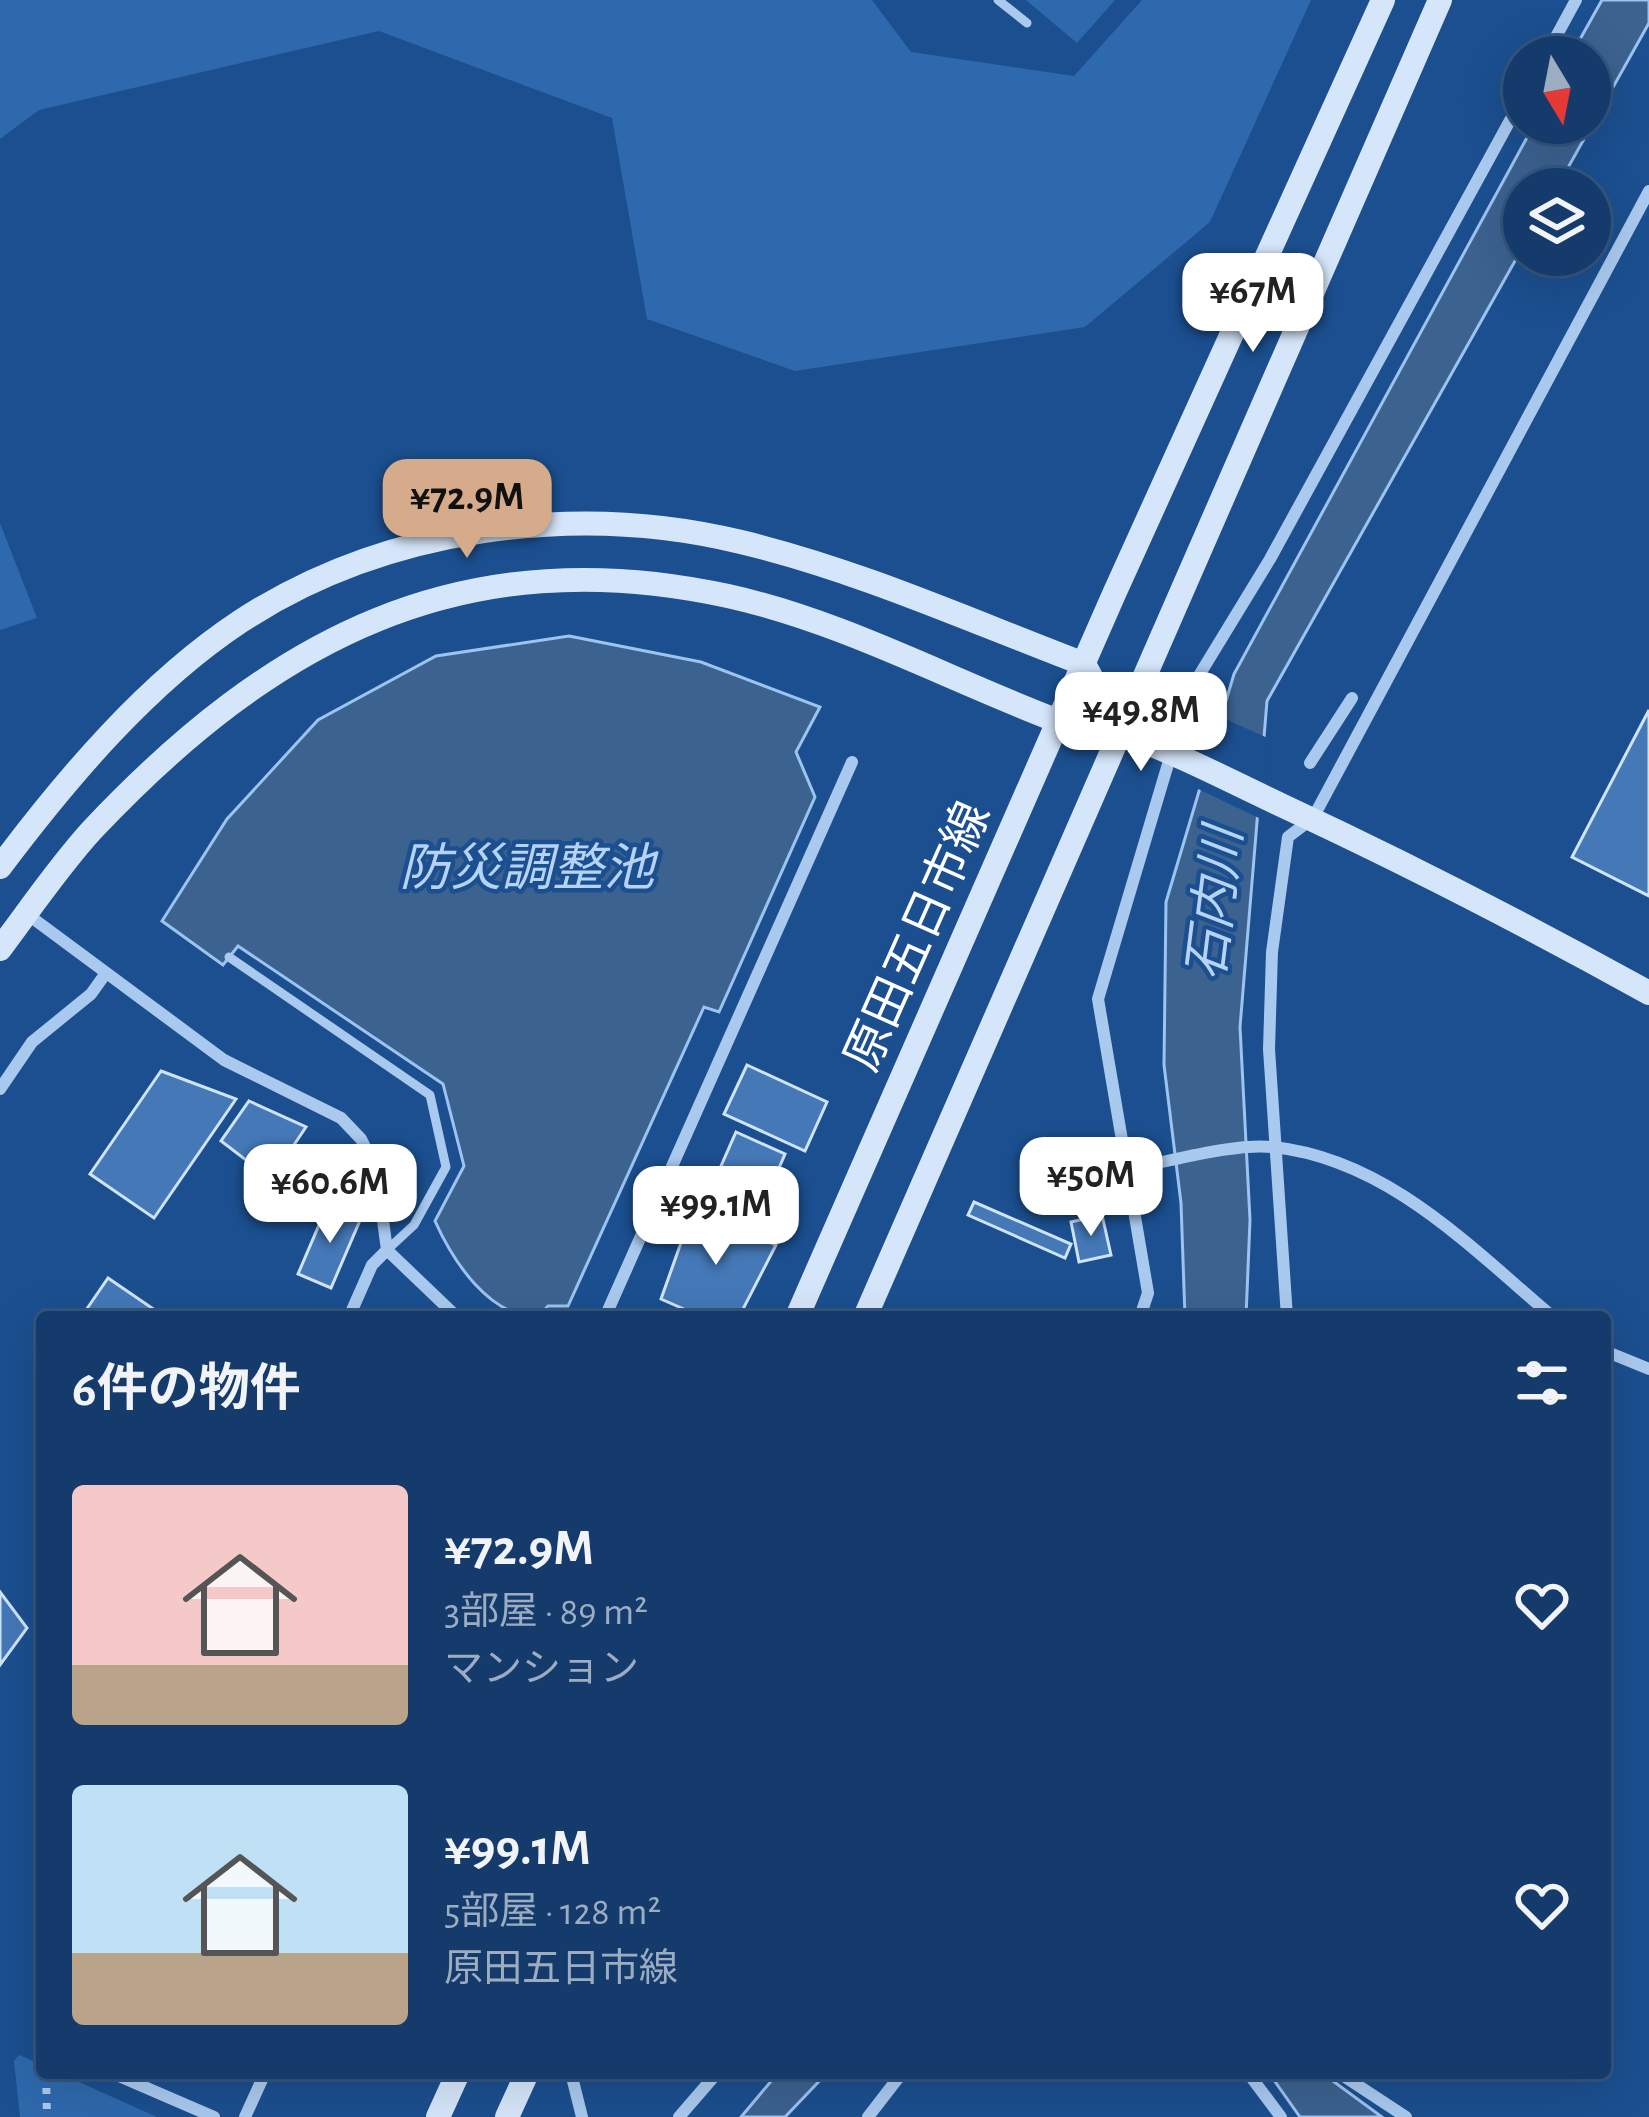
<!DOCTYPE html>
<html lang="ja">
<meta charset="utf-8">
<style>
:root{--surface:#143b6b;--page:#214673;--text:#f1f3f6;--muted:#9dadc1;--line:#33557e;--accent:#d6ab8b}
body{margin:0;font-family:"Alegreya Sans","Noto Sans JP",sans-serif;background:var(--page);color:var(--text);height:100vh;display:flex;flex-direction:column;font-size:45px;white-space:nowrap}
*{box-sizing:border-box;margin:0}
p{font-size:39px;color:var(--muted)}
.icon{flex:none;width:66px;height:66px;fill:none;stroke:currentColor;stroke-width:2;stroke-linecap:round;stroke-linejoin:round}
.map{position:relative;flex:1;overflow:hidden}
.side{position:absolute;left:36px;top:1311px;width:1575px;height:768px;display:flex;flex-direction:column;background:var(--surface);border-radius:12px;box-shadow:0 12px 48px #0002,0 0 0 3px var(--line)}
.side>*{flex:none}
.needle{width:78px;rotate:170deg}
.tools{position:absolute;left:1503px;top:36px;display:grid;gap:24px}
.tools a{display:grid;place-items:center;width:108px;height:108px;border-radius:50%;background:var(--surface);box-shadow:0 12px 48px #0002,0 0 0 3px var(--line);font-size:60px}
.price{position:absolute;translate:-50% -102px;padding:0 27px;border-radius:24px;background:#fff;color:#222;font-size:39px;line-height:78px;filter:drop-shadow(0 3px 6px #0008)}
.price::after{content:'';position:absolute;left:50%;top:72px;width:36px;height:27px;margin-left:-18px;background:inherit;clip-path:polygon(0 0,100% 0,50% 100%)}
.price.on{background:var(--accent);color:#111}
ul{padding:0;list-style:none}
li{display:flex;align-items:center;gap:36px;height:300px;padding:0 36px}
li span{display:grid;place-items:center;flex:none;width:336px;height:240px;border-radius:12px;color:#555}
li>.icon{margin-inline-start:auto}
span .icon{width:144px;height:144px;fill:#fffc;stroke-width:1}
li b{font-size:51px}
h2{display:flex;justify-content:space-between;align-items:center;height:144px;padding:0 36px;font-size:51px}
.map>svg:first-child{display:block}
</style>
<div class="map">
<svg width="1649" height="2117" viewBox="0 0 1649 2117">
<rect width="100%" height="100%" fill="#1b4f8f"/>
<!-- green -->
<g fill="#2e69ad">
<polygon points="0,0 872,0 911,52 1074,76 1142,0 1311,0 1210,222 1085,327 795,371 647,319 612,118 379,31 39,110 0,139"/>
<polygon points="1026,0 1115,0 1077,43"/>
<polygon points="0,523 37,618 0,630"/>
<polygon points="19,2055 42,2065 42,2073 59,2073 157,2117 20,2117 14,2061"/>
</g>
<!-- water -->
<g fill="#3c6290" stroke="#9cc4f0" stroke-width="3">
<polygon points="1602,0 1649,0 1649,23 1556,189 1524,189 1524,245 1267,701 1240,1027 1250,1220 1246,1317 1185,1317 1181,1203 1164,1065 1166,902 1234,674 1535,123 1590,123 1590,57 1570,57"/>
<path d="M569,636l132,26 119,45 -24,45 19,45 -96,215 -15,-5 -136,299h-20l-10,11c-49,0 -85,-56 -103,-96l29,-55 -21,-82 -205,-138 -15,19 -61,-44 65,-102 91,-99 118,-64z"/>
<polygon points="778,2073 827,2073 785,2117 741,2117"/>
<polygon points="1269,2073 1322,2073 1382,2117 1300,2117"/>
</g>
<!-- pier -->
<polygon fill="#1b4f8f" points="1216,715 1270,739 1263,820 1194,787"/>
<!-- building -->
<g fill="#4478b7" stroke="#cfe3fa" stroke-width="3">
<polygon points="1649,710 1649,896 1572,857"/>
<polygon points="747,1065 827,1102 805,1151 724,1114"/>
<polygon points="161,1071 236,1099 154,1218 90,1174"/>
<polygon points="249,1101 306,1127 271,1179 221,1141"/>
<polygon points="736,1132 785,1154 754,1226 687,1197 699,1168 717,1175"/>
<polygon points="974,1202 1071,1244 1065,1258 968,1215"/>
<polygon points="328,1204 361,1218 331,1288 298,1274"/>
<polygon points="693,1209 776,1245 742,1311 751,1317 702,1317 661,1299"/>
<polygon points="1102,1215 1111,1255 1079,1262 1071,1222"/>
<polygon points="108,1278 165,1317 90,1317 84,1313"/>
<polygon points="0,1592 27,1628 0,1665"/>
</g>
<g fill="none" stroke-linecap="round" stroke-linejoin="round">
<!-- path -->
<polyline stroke="#a9c9ee" stroke-width="8" stroke-dasharray="6 9" stroke-linecap="butt" points="46,2073 47,2117"/>
<!-- lane -->
<g stroke="#a9c9ee" stroke-width="9">
<polyline points="998,0 1027,23"/>
<polyline points="229,957 430,1095 446,1167 414,1225 387,1250"/>
</g>
<!-- street -->
<g stroke="#a9c9ee" stroke-width="12">
<polyline points="1545,57 1576,0"/>
<polyline points="1181,705 1270,559 1524,95"/>
<polyline points="1310,763 1352,698"/>
<polyline points="27,914 224,1060 341,1118 361,1139 376,1169 387,1250 457,1317"/>
<polyline points="0,1089 32,1042 91,994 106,973"/>
<path d="M1127,1169c42,-7 105,-26 146,-22 114,12 197,100 280,170"/>
<polyline points="349,1317 372,1265 387,1250"/>
<polyline points="605,1317 852,762"/>
<polyline points="1140,1317 1148,1293 1098,999 1171,754"/>
<polyline points="1287,1317 1269,1049 1272,952 1288,837 1313,818 1649,191"/>
<polyline points="1605,1351 1649,1369"/>
<polyline points="112,2073 214,2117"/>
<polyline points="571,2073 582,2117"/>
<polyline points="1248,2073 1281,2117"/>
<polyline points="1339,2073 1406,2117"/>
<polyline points="245,2117 265,2073"/>
<polyline points="679,2117 717,2073"/>
<polyline points="868,2117 902,2073"/>
</g>
<!-- secondary -->
<g stroke="#d6e6fa" stroke-width="24">
<path d="M0,867c67,-89 147,-184 241,-246 144,-94 335,-119 500,-79 117,28 230,79 343,122l38,70"/>
<path d="M0,949c30,-40 59,-83 92,-119 180,-191 369,-292 636,-234 113,25 218,82 325,123 23,9 50,8 73,16 53,19 104,46 155,70 125,58 247,121 368,188"/>
<polyline points="797,1317 1114,594 1383,0"/>
<polyline points="865,1317 1440,0"/>
<polyline points="438,2117 458,2073"/>
<polyline points="507,2117 527,2073"/>
</g>
</g>
<g text-anchor="middle" dominant-baseline="central" stroke-width="9" stroke-linejoin="round" paint-order="stroke">
<!-- street labels -->
<g font-size="48" fill="#fff" stroke="#1b4f8f">
<text transform="translate(919 937) rotate(-66)">原田五日市線</text>
</g>
<!-- water labels -->
<g font-size="51" font-style="italic" fill="#b5d3f5" stroke="#1b4f8f">
<text x="527" y="869">防災調整池</text>
<text transform="translate(1216 904) rotate(-83)">石内川</text>
</g>
</g>
</svg>
<div class="tools">
<a><svg class="needle" viewBox="-14 -14 28 28"><path d="M0-13l5 13h-10z" fill="#e53935"/><path d="M0 13l5-13h-10z" fill="#9dadc1"/></svg></a>
<a><svg class="icon" aria-label="layers" viewBox="0 0 24 24"><path d="M12 4l9 5-9 5-9-5zM3 14l9 5 9-5"/></svg></a>
</div>
<b class="price" style="left:1253px;top:355px">¥67M</b>
<b class="price on" style="left:467px;top:561px">¥72.9M</b>
<b class="price" style="left:1141px;top:774px">¥49.8M</b>
<b class="price" style="left:1091px;top:1239px">¥50M</b>
<b class="price" style="left:330px;top:1246px">¥60.6M</b>
<b class="price" style="left:716px;top:1268px">¥99.1M</b>
<section class="side">
<h2>6件の物件<svg class="icon" aria-label="filters" viewBox="0 0 24 24"><path d="M4 7h16M4 17h16"/><circle cx="9" cy="7" r="2"/><circle cx="15" cy="17" r="2"/></svg></h2>
<ul>
<li><span style="background:linear-gradient(#f6c9c9 75%,#b9a48a 0)"><svg class="icon" aria-label="home" viewBox="0 0 24 24"><path d="M3 11l9-7 9 7M6 9v11h12V9"/></svg></span><div><b>¥72.9M</b><p>3部屋 · 89 m²</p><p>マンション</p></div><svg class="icon" aria-label="heart" viewBox="0 0 24 24"><path d="M12 20l-8-8c-3-5 5-10 8-4 3-6 11-1 8 4z"/></svg></li>
<li><span style="background:linear-gradient(#bfe0f5 70%,#b9a48a 0)"><svg class="icon" aria-label="home" viewBox="0 0 24 24"><path d="M3 11l9-7 9 7M6 9v11h12V9"/></svg></span><div><b>¥99.1M</b><p>5部屋 · 128 m²</p><p>原田五日市線</p></div><svg class="icon" aria-label="heart" viewBox="0 0 24 24"><path d="M12 20l-8-8c-3-5 5-10 8-4 3-6 11-1 8 4z"/></svg></li>
</ul>
</section>
</div>
